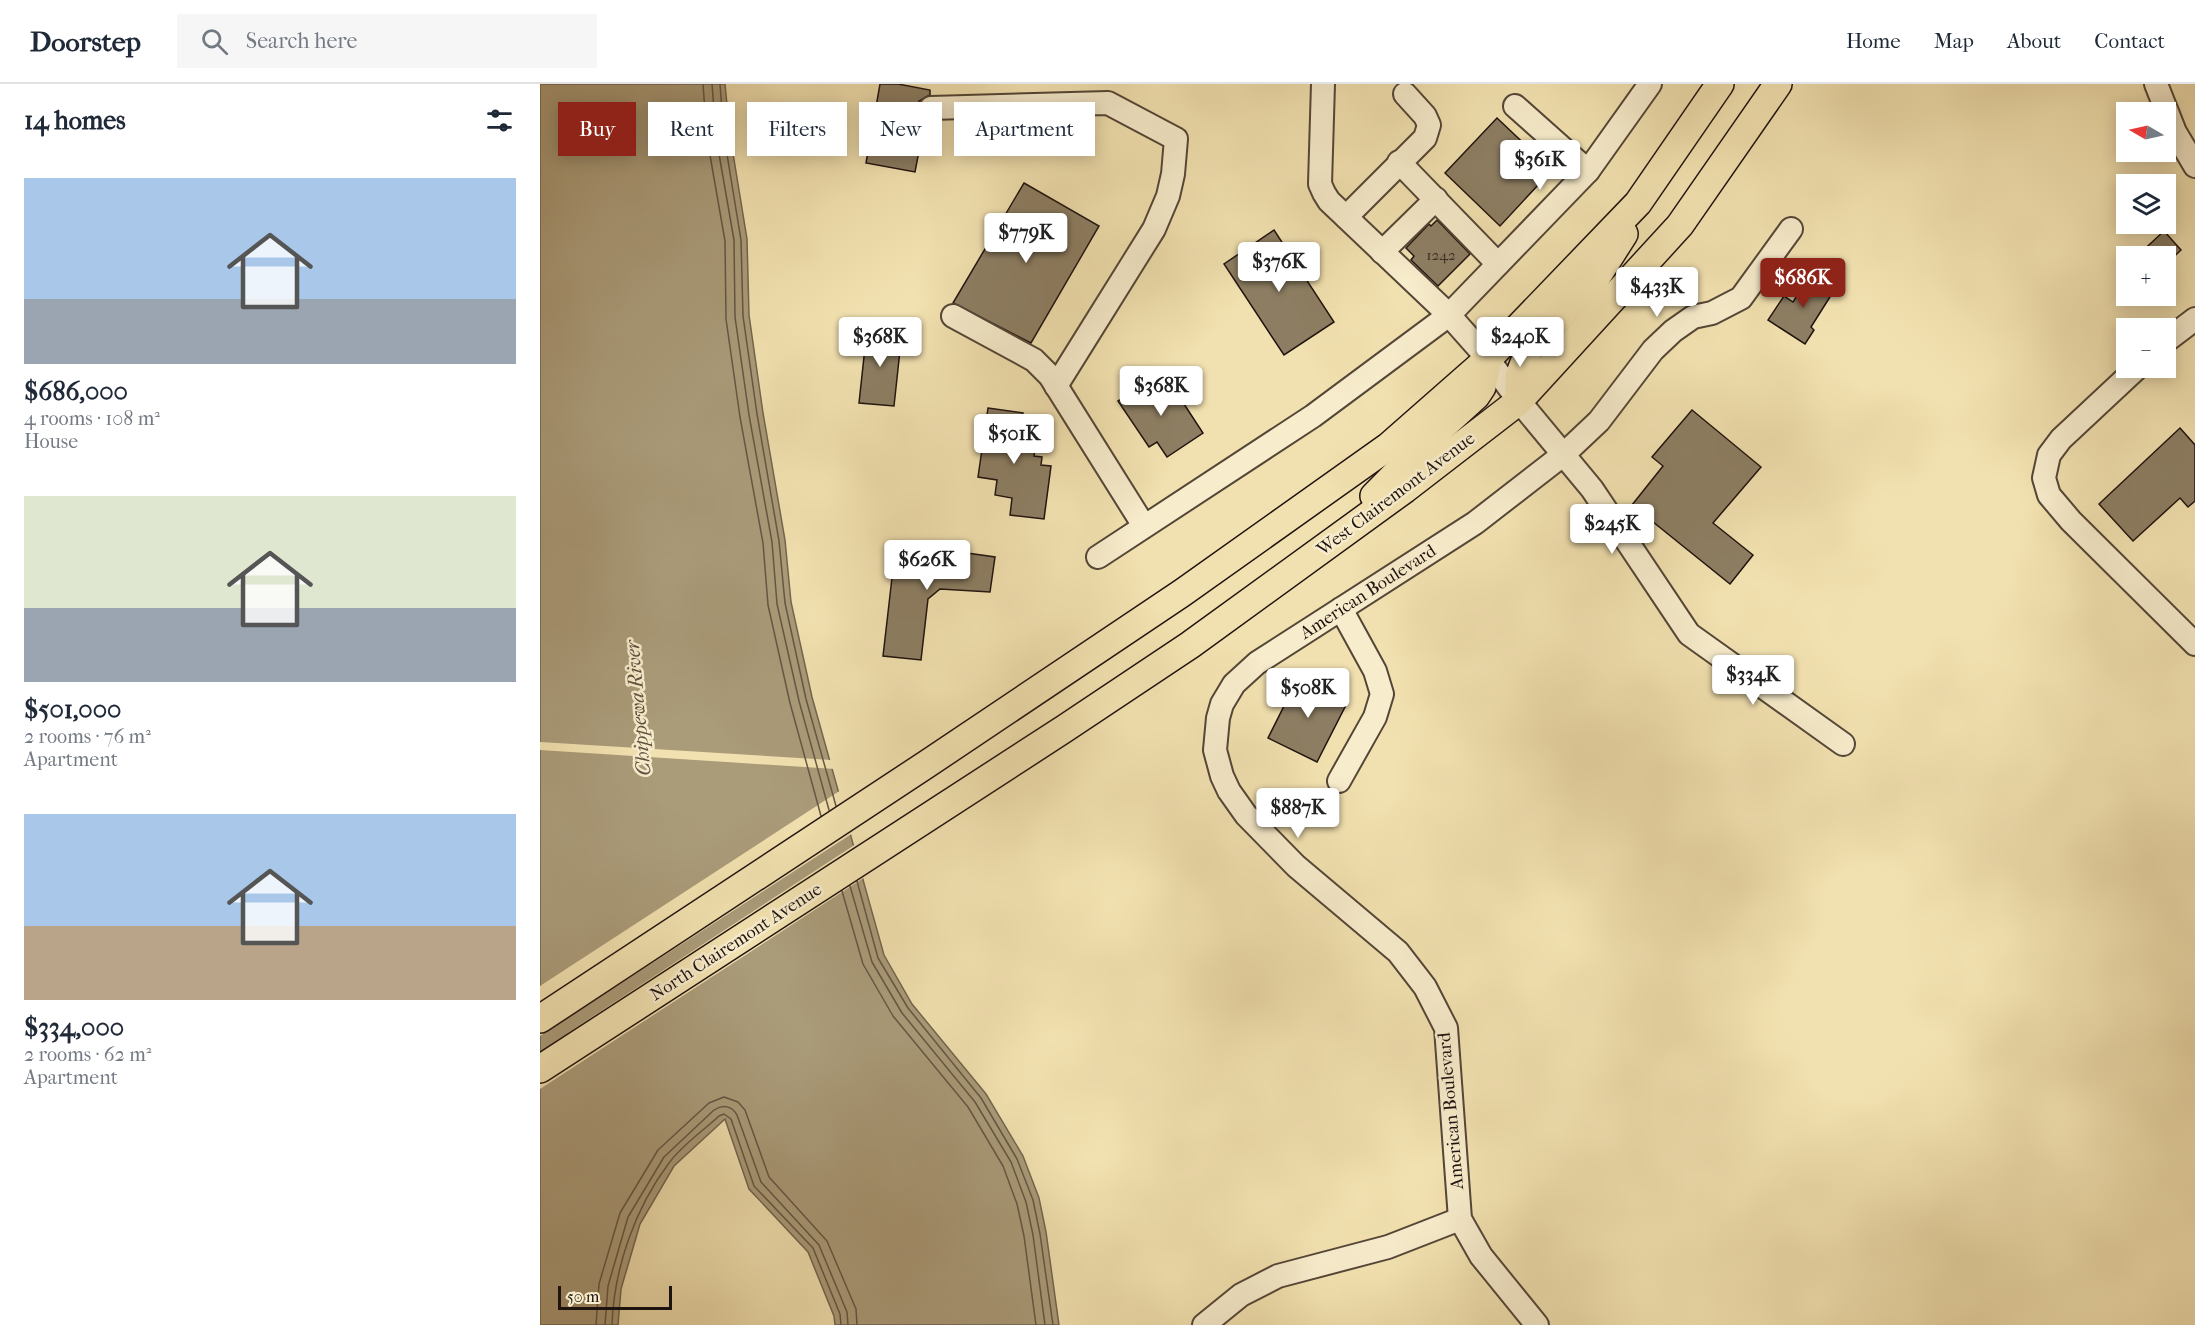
<!DOCTYPE html>
<meta charset="utf-8">
<style>
:root{--surface:#fff;--page:#f6f6f7;--text:#1f2937;--muted:#747a83;--line:#e0e1e3;--accent:#8f2418}
body{margin:0;font-family:"IM FELL French Canon",serif;background:var(--page);color:var(--text);height:100vh;display:flex;flex-direction:column;font-size:22px;white-space:nowrap}
*{box-sizing:border-box;margin:0}
p{font-size:20px;color:var(--muted)}
.icon{flex:none;width:33px;height:33px;fill:none;stroke:currentColor;stroke-width:2;stroke-linecap:round;stroke-linejoin:round}
.map{position:relative;flex:1;overflow:hidden}
.sheet{display:flex;flex-direction:column;background:var(--surface);width:540px}
.sheet>*{flex:none}
.banner{position:absolute;left:18px;top:18px;width:570px;height:54px;display:flex;gap:12px}
.needle{width:39px;rotate:279deg}
.tools{position:absolute;left:1576px;top:18px;display:grid;gap:12px}
.tools a{display:grid;place-items:center;width:60px;height:60px;border-radius:0px;background:var(--surface);box-shadow:0 3px 15px #0003;font-size:30px}
.scale{position:absolute;left:18px;bottom:15px;width:114px;box-sizing:border-box;padding-left:6px;border:3px solid #1f130f;border-top:0;font-size:16px;line-height:21px;white-space:nowrap;color:#1f130f;-webkit-text-stroke:4px #f7eccc;paint-order:stroke}
.price{position:absolute;translate:-50% -51px;padding:0 14px;border-radius:6px;background:#fff;color:#222;font-size:20px;line-height:39px;filter:drop-shadow(0 2px 3px #0008)}
.price::after{content:'';position:absolute;left:50%;top:36px;width:18px;height:14px;margin-left:-9px;background:inherit;clip-path:polygon(0 0,100% 0,50% 100%)}
.price.active{background:var(--accent);color:#fff}
ul{padding:0;list-style:none}
li{display:grid;align-content:center;gap:12px;height:318px;padding:0 24px}
li span{display:grid;place-items:center;height:186px;border-radius:0px;color:#555}
li>.icon{margin-inline-start:auto}
span .icon{width:108px;height:108px;fill:#fffc;stroke-width:1}
li b{font-size:26px}
h2{display:flex;justify-content:space-between;align-items:center;height:72px;padding:0 24px;font-size:26px}
.pill{padding:0 21px;border-radius:0px;background:var(--surface);box-shadow:0 3px 15px #0003;font-size:21px;line-height:54px}
.pill.active{background:var(--accent);color:#fff}
header{display:flex;align-items:center;gap:36px;box-sizing:border-box;height:84px;padding:0 30px;background:var(--surface);border-bottom:2px solid var(--line)}
header strong{font-size:28px}
nav{display:flex;gap:33px;margin-inline-start:auto;font-size:21px}
.search{width:420px;height:54px;background:var(--page);display:flex;align-items:center;gap:15px;box-sizing:border-box;padding:0 21px;border-radius:0px;color:var(--muted);font-size:22px}
main{display:flex;flex:1;min-height:0}
.map>svg:first-child{display:block}
</style>
<header>
<strong>Doorstep</strong>
<div class="search"><svg class="icon" aria-label="search" viewBox="0 0 24 24"><circle cx="10" cy="10" r="6"/><path d="M15 15l6 6"/></svg>Search here</div>
<nav><a>Home</a><a>Map</a><a>About</a><a>Contact</a></nav>
</header>
<main>
<section class="sheet">
<h2>14 homes<svg class="icon" aria-label="filters" viewBox="0 0 24 24"><path d="M4 7h16M4 17h16"/><circle cx="9" cy="7" r="2"/><circle cx="15" cy="17" r="2"/></svg></h2>
<ul>
<li><span style="background:linear-gradient(#a9c7e8 65%,#9aa5b1 0)"><svg class="icon" aria-label="home" viewBox="0 0 24 24"><path d="M3 11l9-7 9 7M6 9v11h12V9"/></svg></span><div><b>$686,000</b><p>4 rooms · 108 m²</p><p>House</p></div></li>
<li><span style="background:linear-gradient(#dfe7d0 60%,#9aa5b1 0)"><svg class="icon" aria-label="home" viewBox="0 0 24 24"><path d="M3 11l9-7 9 7M6 9v11h12V9"/></svg></span><div><b>$501,000</b><p>2 rooms · 76 m²</p><p>Apartment</p></div></li>
<li><span style="background:linear-gradient(#a9c7e8 60%,#b9a48a 0)"><svg class="icon" aria-label="home" viewBox="0 0 24 24"><path d="M3 11l9-7 9 7M6 9v11h12V9"/></svg></span><div><b>$334,000</b><p>2 rooms · 62 m²</p><p>Apartment</p></div></li>
</ul>
</section>
<div class="map">
<svg width="1655" height="1241" viewBox="0 0 1655 1241">
<rect width="100%" height="100%" fill="#f2e1b0"/>
<filter id="stains"><feTurbulence type="fractalNoise" baseFrequency=".00333" numOctaves="4"/><feColorMatrix values="0 0 0 0 .2 0 0 0 0 .09 0 0 0 0 .02 0 0 0 .5 -.17"/></filter>
<radialGradient id="worn" r=".72"><stop offset=".6" stop-color="#630" stop-opacity="0"/><stop offset="1" stop-color="#630" stop-opacity=".3"/></radialGradient>
<!-- water -->
<polygon fill="#aa9b79" stroke="#72654f" stroke-width="1.5" points="0,0 185,0 190,51 207,155 209,231 223,329 245,456 251,518 272,613 344,871 372,920 446,1010 483,1072 499,1114 506,1148 519,1241 295,1241 294,1232 268,1168 209,1105 185,1035 134,1082 100,1140 81,1205 78,1241 0,1241"/>
<!-- pier -->
<g fill="#f2e1b0">
<polygon points="0,658 292,676 295,685 0,666"/>
<polygon points="301,706 313,749 0,952 0,902"/>
<polygon points="316,760 325,793 0,1005 0,967"/>
</g>
<g fill="none" stroke-linecap="round" stroke-linejoin="round">
<!-- shore -->
<g stroke="#645744" stroke-width="1.5">
<polyline points="163,0 167,54 185,157 186,235 200,333 223,459 228,521 250,619 281,732"/>
<polyline points="172,0 176,53 194,156 195,233 209,331 232,458 237,520 259,617 289,726"/>
<polyline points="180,0 184,52 201,156 203,232 217,330 239,457 245,519 266,615 296,722"/>
<polyline points="317,797 338,874 368,924 441,1014 477,1075 493,1116 500,1150 513,1241"/>
<polyline points="310,802 332,878 362,929 435,1018 471,1078 486,1118 493,1151 505,1241"/>
<polyline points="302,807 323,880 353,932 428,1023 463,1082 477,1120 484,1152 496,1241"/>
<polyline points="56,1241 59,1200 80,1129 118,1066 169,1019 184,1013 198,1018 205,1026 229,1093 287,1157 316,1225 317,1241"/>
<path d="M65,1241l3,-39 20,-69 36,-60 50,-47c9,-6 18,-4 23,5l24,67 58,63 28,67 1,13"/>
<path d="M72,1241c2,-57 23,-117 57,-162 13,-18 34,-32 50,-47l5,-2 7,5 23,67 59,62 27,66 1,11"/>
</g>
</g>
<!-- building -->
<g fill="#8d7e63" stroke="#1f130f" stroke-width="1.5">
<polygon points="340,0 358,0 390,6 390,11 379,17 378,24 379,31 385,36 375,88 326,79"/>
<polygon points="957,34 1012,86 960,142 905,89"/>
<polygon points="484,99 559,142 491,259 413,219"/>
<polygon points="897,136 930,170 898,202 871,176 874,172 866,164 889,140 891,142"/>
<polygon points="734,146 794,238 744,271 684,180"/>
<polygon points="1624,147 1641,166 1626,180 1626,172 1597,172"/>
<polygon points="1271,190 1295,205 1271,243 1274,246 1265,260 1228,236 1244,212 1253,218"/>
<polygon points="327,245 362,248 354,322 319,319"/>
<polygon points="610,296 616,306 629,297 663,349 627,373 617,358 609,363 578,317"/>
<polygon points="448,324 483,329 478,364 495,366 494,372 502,373 501,381 511,382 504,435 470,431 472,414 455,411 457,396 438,393"/>
<polygon points="1152,326 1221,383 1173,439 1213,471 1190,500 1092,421 1123,382 1112,373"/>
<polygon points="1640,344 1655,361 1655,417 1648,423 1640,414 1593,457 1559,420"/>
<polygon points="356,459 455,473 450,508 400,505 388,515 381,576 343,572"/>
<polygon points="759,592 766,596 767,592 790,603 787,609 807,619 777,678 728,654"/>
</g>
<g fill="none" stroke-linecap="round" stroke-linejoin="round">
<defs>
<g id="minor">
<polyline points="783,0 780,100 784,109 789,117 909,231 948,275 979,317 1052,405 1149,550 1303,660"/>
<polyline points="1616,0 1635,48 1655,82"/>
<polyline points="975,22 1048,87"/>
<polyline points="391,24 568,19 636,55 633,90 628,112 614,145 516,302"/>
<polyline points="859,78 958,180"/>
<polyline points="806,133 885,54 889,41 885,32 865,10"/>
<polyline points="842,168 896,115"/>
<polyline points="413,232 494,276 510,292 604,442"/>
<polyline points="1626,257 1655,235"/>
<polyline points="1597,284 1521,355 1509,371 1504,394 1509,411 1531,437 1655,560"/>
<polyline points="558,473 773,332 909,231 1048,87 1110,0"/>
<polyline points="799,697 835,633 842,610 835,587 801,525"/>
<polyline points="664,1241 701,1211 738,1192 848,1163 920,1135"/>
<polyline points="997,1241 941,1172 920,1135 906,944 885,903 858,868 756,782 706,731 689,707 682,692 675,666 678,634 682,620 694,600 717,579 935,439 1024,370 1059,337 1113,266 1133,247 1153,233 1172,229 1201,214 1251,145"/>
</g>
<g id="major">
<polyline points="979,317 979,292 989,266 1056,194 1084,150"/>
<polyline points="834,412 903,342 936,312 942,303 948,275"/>
<polyline points="0,935 387,680 642,509 849,362 948,275 1098,119 1180,0"/>
<polyline points="0,985 524,645 650,561 865,405 979,317 1140,141 1238,0"/>
</g>
</defs>
<!-- minor casing -->
<use href="#minor" stroke="#544637" stroke-width="26"/>
<!-- major casing -->
<use href="#major" stroke="#1f130f" stroke-width="30"/>
<!-- minor -->
<use href="#minor" stroke="#f7eccc" stroke-width="22"/>
<!-- major -->
<use href="#major" stroke="#f2e1b0" stroke-width="27"/>
</g>
<g text-anchor="middle" dominant-baseline="central" stroke-width="5" stroke-linejoin="round" paint-order="stroke">
<!-- number labels -->
<g font-size="15" fill="#3a2e24">
<text x="901" y="171">1242</text>
</g>
<!-- street labels -->
<g font-size="18" fill="#1f130f" stroke="#f7eccc">
<text transform="translate(856 410) rotate(-37)">West Clairemont Avenue</text>
<text transform="translate(828 508) rotate(-33)">American Boulevard</text>
<text transform="translate(196 858) rotate(-33)">North Clairemont Avenue</text>
<text transform="translate(911 1027) rotate(-95)">American Boulevard</text>
</g>
<!-- water labels -->
<g font-size="20" font-style="italic" fill="#5e503f" stroke="#f7eccc">
<text transform="translate(98 624) rotate(-95)">Chippewa River</text>
</g>
</g>
<rect width="100%" height="100%" filter="url(#stains)"/>
<rect width="100%" height="100%" fill="url(#worn)"/>
</svg>
<div class="tools">
<a><svg class="needle" viewBox="-14 -14 28 28"><path d="M0-13l5 13h-10z" fill="#e53935"/><path d="M0 13l5-13h-10z" fill="#747a83"/></svg></a>
<a><svg class="icon" aria-label="layers" viewBox="0 0 24 24"><path d="M12 4l9 5-9 5-9-5zM3 14l9 5 9-5"/></svg></a>
<a>+</a>
<a>−</a>
</div>
<div class="scale">50 m</div>
<b class="price" style="left:1000px;top:107px">$361K</b>
<b class="price" style="left:486px;top:180px">$779K</b>
<b class="price" style="left:739px;top:209px">$376K</b>
<b class="price active" style="left:1263px;top:225px">$686K</b>
<b class="price" style="left:1117px;top:234px">$433K</b>
<b class="price" style="left:340px;top:284px">$368K</b>
<b class="price" style="left:980px;top:284px">$240K</b>
<b class="price" style="left:621px;top:333px">$368K</b>
<b class="price" style="left:474px;top:381px">$501K</b>
<b class="price" style="left:1072px;top:471px">$245K</b>
<b class="price" style="left:387px;top:507px">$626K</b>
<b class="price" style="left:1213px;top:622px">$334K</b>
<b class="price" style="left:768px;top:635px">$508K</b>
<b class="price" style="left:758px;top:755px">$887K</b>
<div class="banner">
<a class="pill active">Buy</a>
<a class="pill">Rent</a>
<a class="pill">Filters</a>
<a class="pill">New</a>
<a class="pill">Apartment</a>
</div>
</div>
</main>
